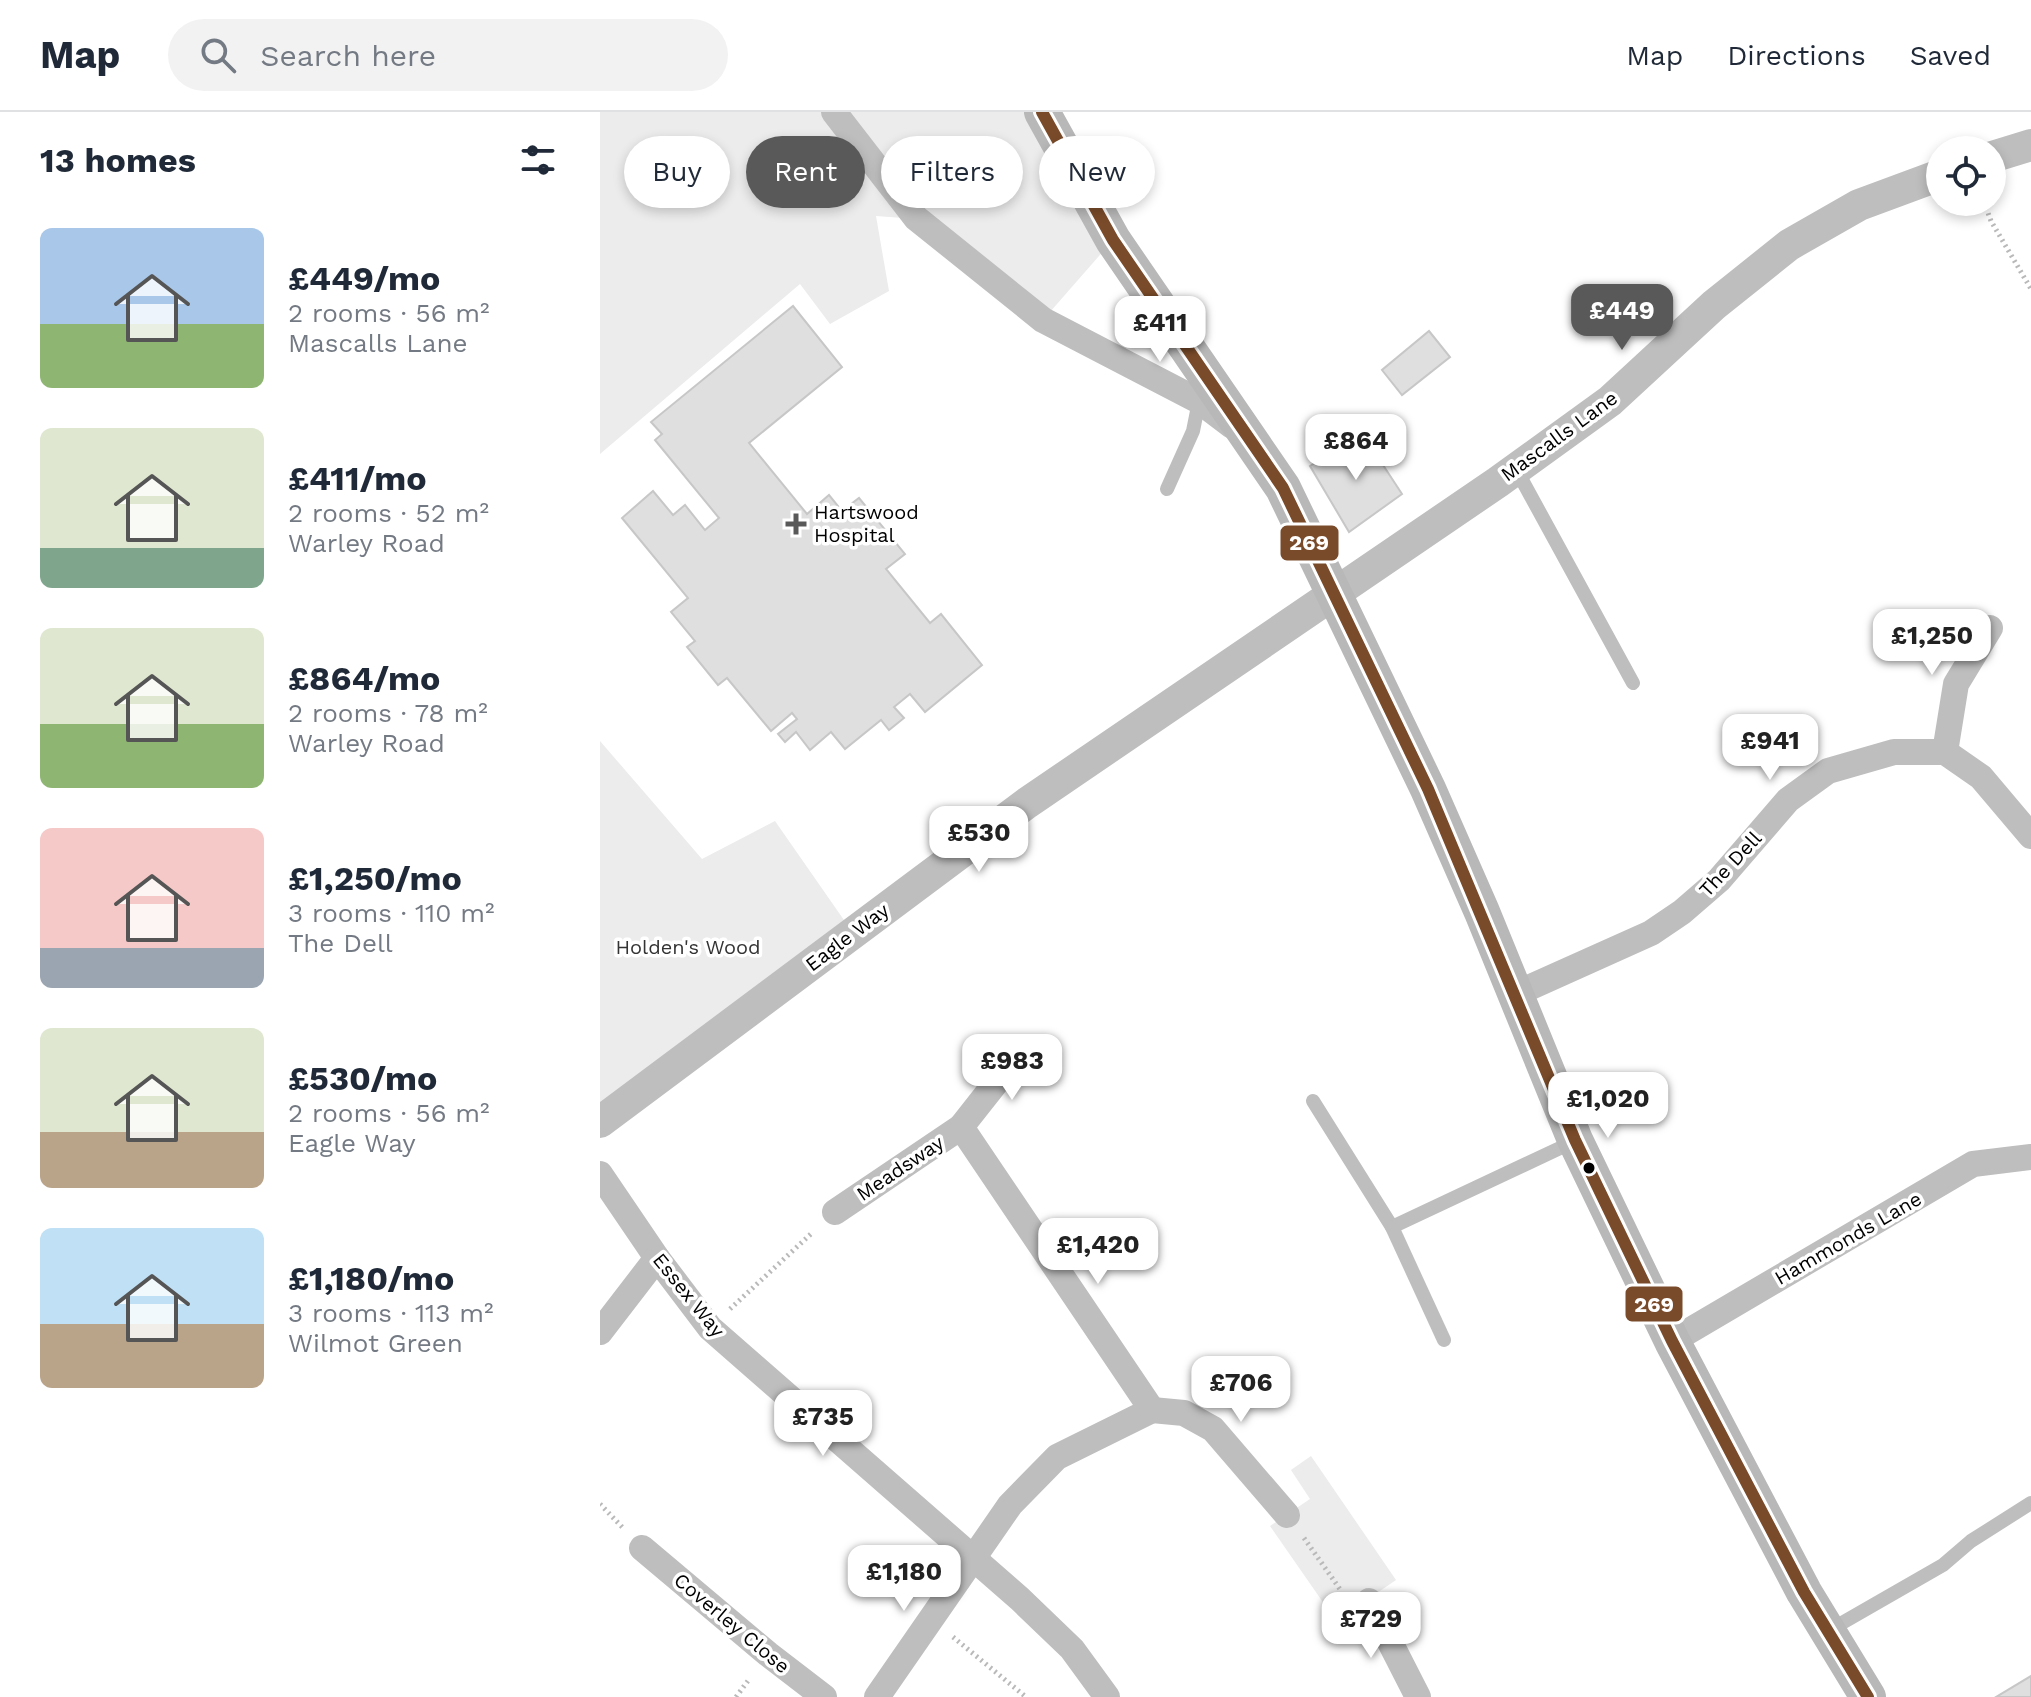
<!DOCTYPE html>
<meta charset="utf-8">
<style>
:root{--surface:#fff;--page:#f2f2f3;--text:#1f2937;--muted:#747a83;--line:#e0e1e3;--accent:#595959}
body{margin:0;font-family:"Work Sans",sans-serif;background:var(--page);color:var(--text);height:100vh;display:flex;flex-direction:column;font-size:30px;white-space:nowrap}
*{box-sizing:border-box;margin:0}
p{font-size:26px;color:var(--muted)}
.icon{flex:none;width:44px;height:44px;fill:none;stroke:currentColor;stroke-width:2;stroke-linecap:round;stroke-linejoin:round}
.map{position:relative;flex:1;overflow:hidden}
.details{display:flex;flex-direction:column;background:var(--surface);width:600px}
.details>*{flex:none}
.guide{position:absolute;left:24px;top:24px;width:760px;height:72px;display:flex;gap:16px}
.controls{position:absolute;left:1326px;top:24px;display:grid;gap:16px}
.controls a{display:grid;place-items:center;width:80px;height:80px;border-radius:50%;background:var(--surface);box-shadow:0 4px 12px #0003;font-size:40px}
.price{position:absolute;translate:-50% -68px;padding:0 18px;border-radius:16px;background:#fff;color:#222;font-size:26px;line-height:52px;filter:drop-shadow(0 2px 4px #0008)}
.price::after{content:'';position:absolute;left:50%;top:48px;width:24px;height:18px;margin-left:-12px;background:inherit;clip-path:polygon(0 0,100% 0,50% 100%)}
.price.active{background:var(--accent);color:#fff}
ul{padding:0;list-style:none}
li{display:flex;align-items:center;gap:24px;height:200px;padding:0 40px}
li span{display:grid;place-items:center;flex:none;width:224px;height:160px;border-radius:12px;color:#555}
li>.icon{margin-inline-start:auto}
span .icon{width:96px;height:96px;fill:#fffc;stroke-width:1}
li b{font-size:34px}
h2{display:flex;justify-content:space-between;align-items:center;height:96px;padding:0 40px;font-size:34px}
.pill{padding:0 28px;border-radius:36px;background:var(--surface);box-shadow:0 4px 12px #0003;font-size:28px;line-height:72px}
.pill.active{background:var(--accent);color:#fff}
header{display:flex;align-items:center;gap:48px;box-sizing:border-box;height:112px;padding:0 40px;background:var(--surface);border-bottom:2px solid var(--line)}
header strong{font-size:38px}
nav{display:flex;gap:44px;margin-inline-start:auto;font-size:28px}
.search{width:560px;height:72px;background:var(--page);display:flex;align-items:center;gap:20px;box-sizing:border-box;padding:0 28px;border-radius:44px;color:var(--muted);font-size:30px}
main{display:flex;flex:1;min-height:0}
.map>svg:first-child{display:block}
</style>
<header>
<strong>Map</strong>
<div class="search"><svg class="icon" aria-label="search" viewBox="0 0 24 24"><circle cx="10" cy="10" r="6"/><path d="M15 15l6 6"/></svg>Search here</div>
<nav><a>Map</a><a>Directions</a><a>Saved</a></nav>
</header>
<main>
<section class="details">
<h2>13 homes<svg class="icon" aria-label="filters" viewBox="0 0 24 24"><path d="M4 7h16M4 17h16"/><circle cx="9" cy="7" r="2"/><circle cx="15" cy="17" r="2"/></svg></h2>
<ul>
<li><span style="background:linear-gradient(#a9c7e8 60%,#8fb573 0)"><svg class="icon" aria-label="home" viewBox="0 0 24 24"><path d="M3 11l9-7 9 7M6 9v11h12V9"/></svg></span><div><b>£449/mo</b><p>2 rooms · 56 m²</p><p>Mascalls Lane</p></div></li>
<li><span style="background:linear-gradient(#dfe7d0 75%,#7fa58c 0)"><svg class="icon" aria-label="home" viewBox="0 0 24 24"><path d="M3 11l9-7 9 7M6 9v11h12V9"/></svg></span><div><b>£411/mo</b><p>2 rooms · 52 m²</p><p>Warley Road</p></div></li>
<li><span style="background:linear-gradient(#dfe7d0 60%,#8fb573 0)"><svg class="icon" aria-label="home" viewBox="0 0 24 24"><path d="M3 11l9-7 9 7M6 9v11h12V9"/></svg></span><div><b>£864/mo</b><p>2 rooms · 78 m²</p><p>Warley Road</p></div></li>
<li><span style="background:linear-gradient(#f6c9c9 75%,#9aa5b1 0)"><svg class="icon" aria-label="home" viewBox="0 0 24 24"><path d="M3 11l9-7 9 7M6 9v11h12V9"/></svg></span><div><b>£1,250/mo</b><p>3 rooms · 110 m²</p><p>The Dell</p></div></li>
<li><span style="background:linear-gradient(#dfe7d0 65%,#b9a48a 0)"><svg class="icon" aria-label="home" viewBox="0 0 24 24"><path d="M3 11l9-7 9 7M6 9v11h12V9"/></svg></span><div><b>£530/mo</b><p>2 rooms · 56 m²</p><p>Eagle Way</p></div></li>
<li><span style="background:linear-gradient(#bfe0f5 60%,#b9a48a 0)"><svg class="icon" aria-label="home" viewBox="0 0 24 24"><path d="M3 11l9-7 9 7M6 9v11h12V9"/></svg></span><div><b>£1,180/mo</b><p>3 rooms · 113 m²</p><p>Wilmot Green</p></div></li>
</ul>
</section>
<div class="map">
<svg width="1431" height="1585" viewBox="0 0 1431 1585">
<rect width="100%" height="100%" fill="#fff"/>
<!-- green -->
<g fill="#ececec">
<polygon points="0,0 442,0 513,128 443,208 316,107 276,104 289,179 230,212 200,172 0,342"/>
<polygon points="0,629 102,747 175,709 253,821 0,1010"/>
<polygon points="711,1344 796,1468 736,1509 670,1414 710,1387 691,1358"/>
</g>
<!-- building -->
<g fill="#dfdfdf" stroke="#c7c7c7" stroke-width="2">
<polygon points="193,194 242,255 149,331 207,402 229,383 242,399 259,386 305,442 286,457 330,511 341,502 382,553 325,600 310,582 294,595 304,606 289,618 281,608 245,637 231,620 210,638 196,620 185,630 178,622 197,607 192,601 171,619 127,566 118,573 87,535 95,529 71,500 88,486 22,406 53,379 73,403 85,393 105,418 119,406 55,328 62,322 51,310"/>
<polygon points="829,219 850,245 802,283 782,258"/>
<polygon points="762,321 802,382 749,420 710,354"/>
<polygon points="1431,1564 1431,1585 1396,1585"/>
</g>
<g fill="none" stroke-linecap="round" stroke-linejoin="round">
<!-- path -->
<g stroke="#b9b9b9" stroke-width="5" stroke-dasharray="2 4" stroke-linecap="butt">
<polyline points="1384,90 1391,109 1431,177"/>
<polyline points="130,1197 213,1120"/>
<polyline points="0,1392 24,1417"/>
<polyline points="704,1426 742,1480"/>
<polyline points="353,1525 426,1585"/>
<polyline points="136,1585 150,1566"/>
</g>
<!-- service -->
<g stroke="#bebebe" stroke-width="14">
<polyline points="916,357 1033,571"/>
<polyline points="567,377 593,319 599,289"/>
<polyline points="713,989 792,1115 975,1029"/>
<polyline points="792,1115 844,1228"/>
<polyline points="1228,1519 1343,1453 1371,1429 1431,1391"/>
</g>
<!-- minor -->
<g stroke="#bebebe" stroke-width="26">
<polyline points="234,0 316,106 443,208 599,289 632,314"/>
<polyline points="1345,640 1356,572 1390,516"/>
<polyline points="915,882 1051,821 1082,800 1119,768 1188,688 1228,659 1294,640 1345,640 1381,665 1431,724"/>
<polyline points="361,1015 424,935"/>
<polyline points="0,1062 57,1146 110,1216 420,1487 472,1537 507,1585"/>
<polyline points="235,1100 361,1015 552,1298 457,1345 410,1393 277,1585"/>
<polyline points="0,1220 57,1146"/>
<polyline points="1072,1229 1373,1052 1431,1045"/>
<polyline points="552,1298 584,1301 613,1317 687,1403"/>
<polyline points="42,1436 168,1542 224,1585"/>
<polyline points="769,1489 818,1585"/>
</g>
<!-- tertiary -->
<g stroke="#bebebe" stroke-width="32">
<polyline points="1392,45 1431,33"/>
<polyline points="0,1010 427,691 898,370 1010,289 1114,193 1189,133 1259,93 1340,63"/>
</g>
<!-- secondary -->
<polyline stroke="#b8b8b8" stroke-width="36" points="442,0 513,128 683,376 828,677 882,800 975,1028 1072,1229 1204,1480 1268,1585"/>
<defs>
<polyline id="bus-1" points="442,0 513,128 683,376 828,677 975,1028 1072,1229 1204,1480 1268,1585"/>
</defs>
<!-- bus-1 casing -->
<use href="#bus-1" stroke="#fff" stroke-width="18"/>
<!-- bus-1 -->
<use href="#bus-1" stroke="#7a4b2a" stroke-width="12"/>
</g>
<!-- markers -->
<path fill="#595959" stroke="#fff" stroke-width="3" d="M192 400h8v8h8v8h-8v8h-8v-8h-8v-8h8z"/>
<circle fill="#000" stroke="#fff" stroke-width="3" cx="989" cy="1056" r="7"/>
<g text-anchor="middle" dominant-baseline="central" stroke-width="7" stroke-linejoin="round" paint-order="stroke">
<!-- street labels -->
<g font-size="20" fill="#000" stroke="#fff">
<text transform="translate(959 324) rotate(-36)">Mascalls Lane</text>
<text transform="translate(1130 752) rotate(-47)">The Dell</text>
<text transform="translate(247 825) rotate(-37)">Eagle Way</text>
<text transform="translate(300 1056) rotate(-34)">Meadsway</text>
<text transform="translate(1248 1126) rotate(-30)">Hammonds Lane</text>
<text transform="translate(89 1183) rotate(51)">Essex Way</text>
<text transform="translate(132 1511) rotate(40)">Coverley Close</text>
</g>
<!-- poi labels -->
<g font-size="20" fill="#000" stroke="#fff" text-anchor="start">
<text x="214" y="400">Hartswood<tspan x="214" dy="23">Hospital</tspan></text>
</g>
<!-- park labels -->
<g font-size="20" fill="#333" stroke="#fff">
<text x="88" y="835">Holden's Wood</text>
</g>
</g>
<g stroke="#fff" stroke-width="3">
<rect x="679" y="412" width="61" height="38" rx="8" fill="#7a4b2a"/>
<rect x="1024" y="1173" width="60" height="38" rx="8" fill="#7a4b2a"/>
</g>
<g font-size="22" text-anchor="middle" font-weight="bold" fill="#fff">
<text x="709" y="438">269</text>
<text x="1054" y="1200">269</text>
</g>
</svg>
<div class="controls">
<a><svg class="icon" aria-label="locate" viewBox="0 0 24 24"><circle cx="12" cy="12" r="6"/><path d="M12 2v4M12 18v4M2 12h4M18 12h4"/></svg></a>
</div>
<b class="price active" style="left:1022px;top:240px">£449</b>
<b class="price" style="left:560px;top:252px">£411</b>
<b class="price" style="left:756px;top:370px">£864</b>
<b class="price" style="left:1332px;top:565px">£1,250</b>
<b class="price" style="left:1170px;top:670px">£941</b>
<b class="price" style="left:379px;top:762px">£530</b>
<b class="price" style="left:412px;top:990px">£983</b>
<b class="price" style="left:1008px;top:1028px">£1,020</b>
<b class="price" style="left:498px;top:1174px">£1,420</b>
<b class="price" style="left:641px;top:1312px">£706</b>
<b class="price" style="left:223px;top:1346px">£735</b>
<b class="price" style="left:304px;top:1501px">£1,180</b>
<b class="price" style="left:771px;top:1548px">£729</b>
<div class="guide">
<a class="pill">Buy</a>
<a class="pill active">Rent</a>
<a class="pill">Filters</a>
<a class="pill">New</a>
</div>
</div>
</main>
